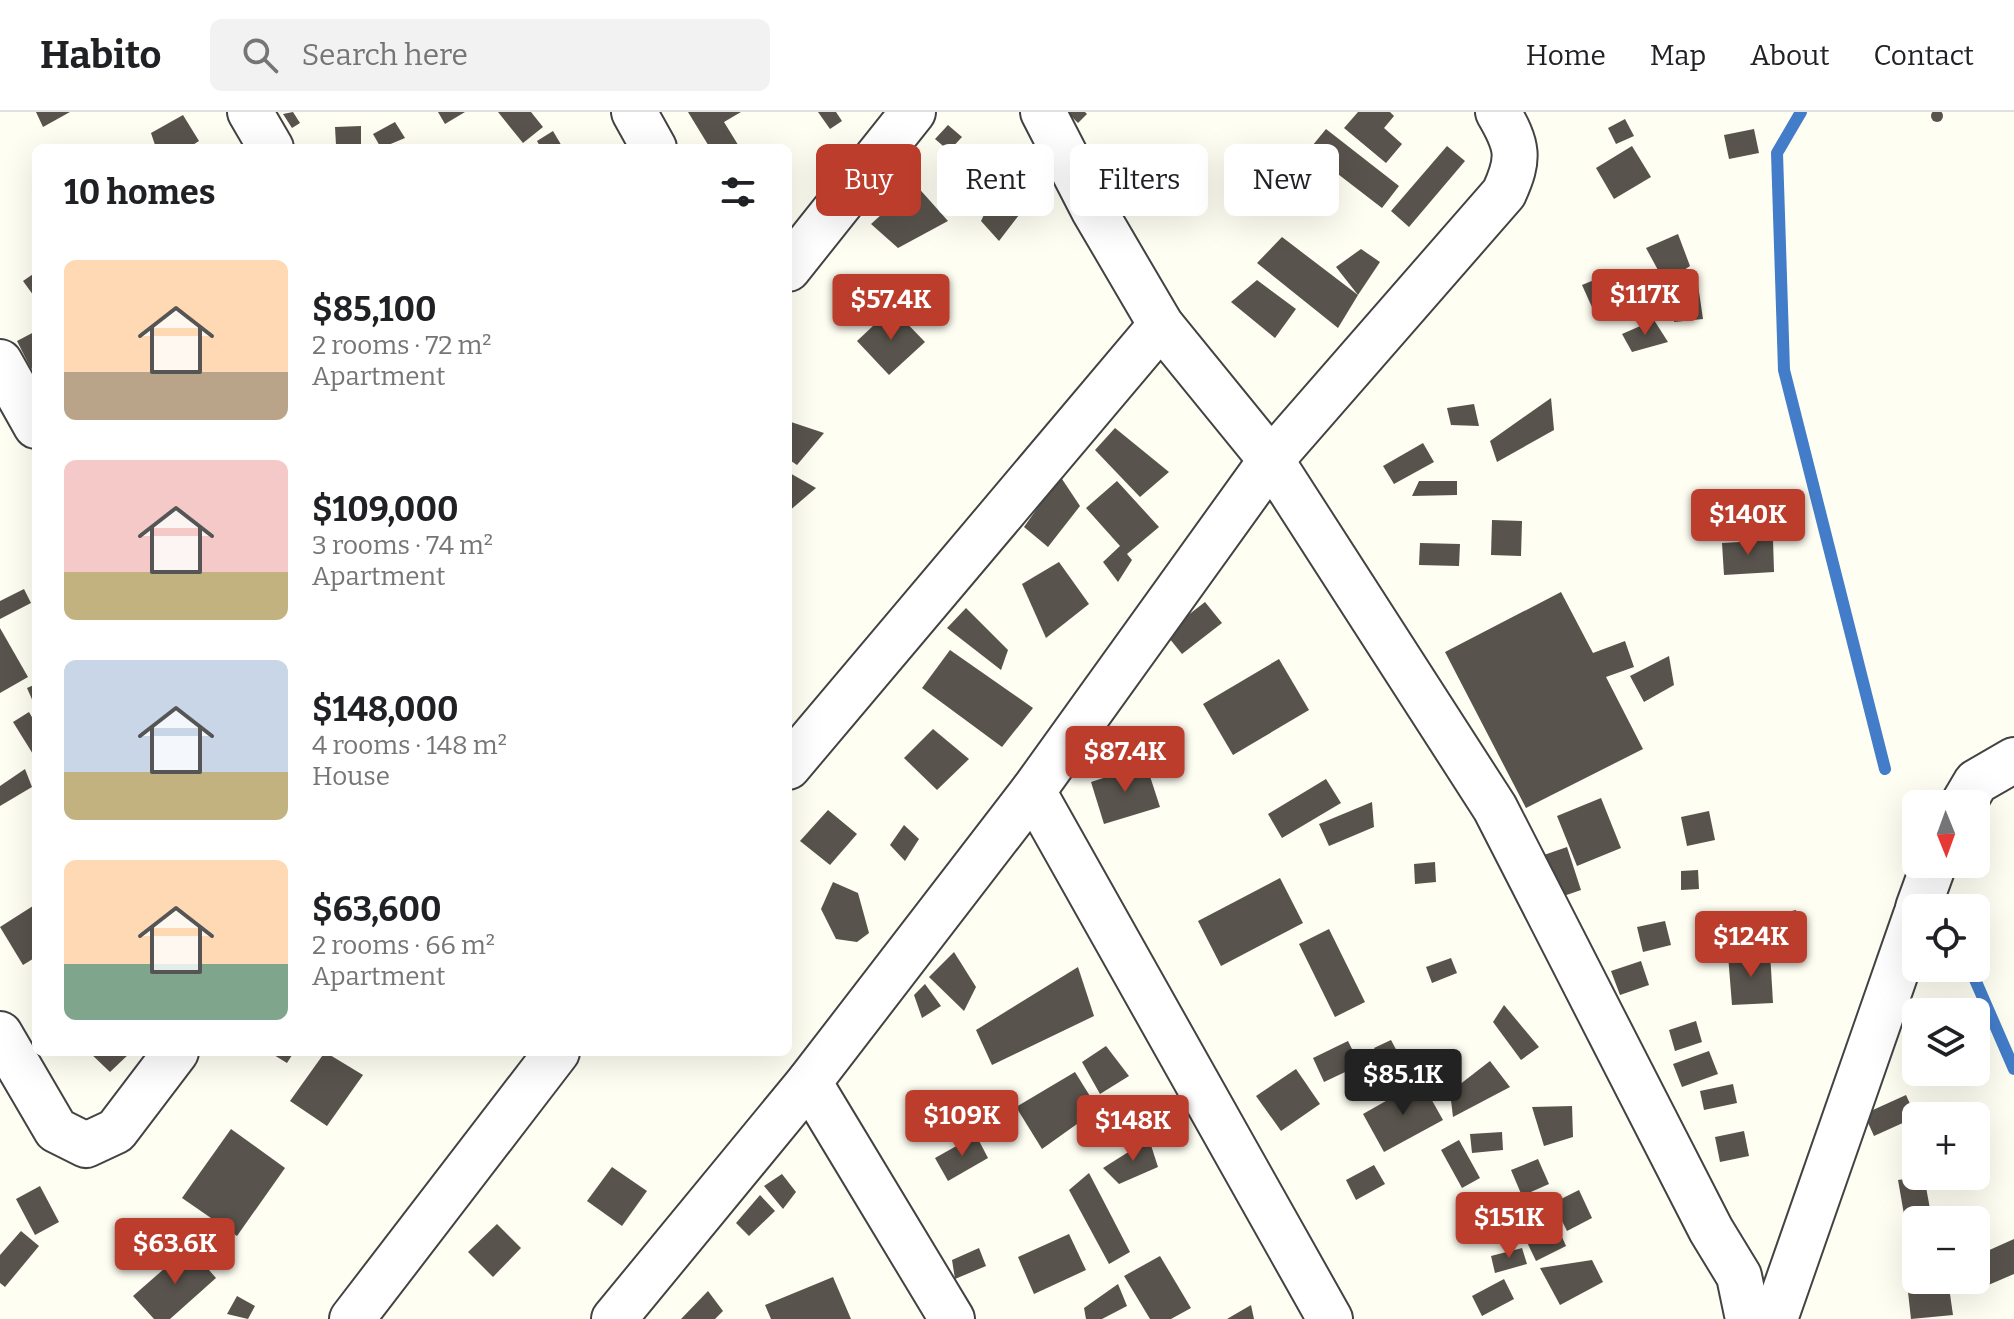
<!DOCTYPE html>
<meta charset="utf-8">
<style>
:root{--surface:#fff;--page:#f2f2f2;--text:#202124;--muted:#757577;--line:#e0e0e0;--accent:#bc3d2c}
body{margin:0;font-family:Bitter,serif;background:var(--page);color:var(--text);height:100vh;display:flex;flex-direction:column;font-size:30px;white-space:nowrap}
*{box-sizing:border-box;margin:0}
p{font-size:26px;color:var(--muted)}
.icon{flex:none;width:44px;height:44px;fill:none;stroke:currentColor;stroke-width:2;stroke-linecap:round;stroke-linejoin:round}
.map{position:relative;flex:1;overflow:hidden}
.side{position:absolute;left:32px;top:32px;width:760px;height:912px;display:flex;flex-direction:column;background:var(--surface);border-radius:12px;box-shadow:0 8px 32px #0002}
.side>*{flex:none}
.guide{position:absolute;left:816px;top:32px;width:760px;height:72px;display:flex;gap:16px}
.needle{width:52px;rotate:179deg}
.controls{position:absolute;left:1902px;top:678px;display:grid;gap:16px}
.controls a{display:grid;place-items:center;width:88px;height:88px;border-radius:12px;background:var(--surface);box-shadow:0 8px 32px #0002;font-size:40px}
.price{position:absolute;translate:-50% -68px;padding:0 18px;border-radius:8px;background:var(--accent);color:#fff;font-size:26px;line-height:52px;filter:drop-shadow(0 2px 4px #0008)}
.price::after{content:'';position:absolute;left:50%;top:48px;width:24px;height:18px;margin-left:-12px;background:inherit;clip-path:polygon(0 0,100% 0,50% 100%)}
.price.on{background:#222;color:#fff}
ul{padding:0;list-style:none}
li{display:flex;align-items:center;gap:24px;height:200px;padding:0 32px}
li span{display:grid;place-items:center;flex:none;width:224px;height:160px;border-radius:12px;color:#555}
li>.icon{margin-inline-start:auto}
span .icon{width:96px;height:96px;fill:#fffc;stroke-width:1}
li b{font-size:34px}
h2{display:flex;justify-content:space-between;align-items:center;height:96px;padding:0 32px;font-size:34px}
.pill{padding:0 28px;border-radius:12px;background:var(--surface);box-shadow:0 8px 32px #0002;font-size:28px;line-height:72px}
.pill.on{background:var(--accent);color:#fff}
header{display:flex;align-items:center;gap:48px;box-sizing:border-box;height:112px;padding:0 40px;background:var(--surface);border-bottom:2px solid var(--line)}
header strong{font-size:38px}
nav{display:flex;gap:44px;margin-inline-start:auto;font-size:28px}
.search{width:560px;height:72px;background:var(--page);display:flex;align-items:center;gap:20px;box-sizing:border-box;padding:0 28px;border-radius:12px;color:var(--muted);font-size:30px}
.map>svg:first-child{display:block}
</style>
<header>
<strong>Habito</strong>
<div class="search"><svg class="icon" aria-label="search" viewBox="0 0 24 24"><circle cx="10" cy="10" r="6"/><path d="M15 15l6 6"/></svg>Search here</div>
<nav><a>Home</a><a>Map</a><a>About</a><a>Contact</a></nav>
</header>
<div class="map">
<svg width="2014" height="1207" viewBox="0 0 2014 1207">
<rect width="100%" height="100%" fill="#fffef3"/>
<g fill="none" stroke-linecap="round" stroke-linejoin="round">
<!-- stream -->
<g stroke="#437dc9" stroke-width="12">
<polyline points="1801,0 1777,41 1784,258 1885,657"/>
<polyline points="1970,856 2014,957"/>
</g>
</g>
<!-- building -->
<g fill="#58534c">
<circle cx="1937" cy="4" r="6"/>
<polygon points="36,0 70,0 43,15"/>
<polygon points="293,0 300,11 292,16 283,2"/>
<polygon points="438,0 465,0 445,12"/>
<polygon points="498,0 531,0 543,15 523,31"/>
<polygon points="688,0 741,0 724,10 740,36 710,36"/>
<polygon points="818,0 836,0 842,9 830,17"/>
<polygon points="1067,0 1085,0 1087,2 1078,11"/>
<polygon points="1358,0 1390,0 1394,4 1384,16 1402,32 1386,51 1344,16"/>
<polygon points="183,3 199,29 188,36 156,36 151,21"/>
<polygon points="1625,7 1634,24 1616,32 1608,16"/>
<polygon points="395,10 405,26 381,36 373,22"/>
<polygon points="948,13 962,25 949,39 935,27"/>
<polygon points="361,14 361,33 336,33 335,15"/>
<polygon points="1326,17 1399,74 1382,96 1308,39"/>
<polygon points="1754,17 1759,41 1729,47 1724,23"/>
<polygon points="553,19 563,36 541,36 537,29"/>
<polygon points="1447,34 1465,49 1409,115 1391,99"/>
<polygon points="1632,34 1651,65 1614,87 1596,56"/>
<polygon points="1312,47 1338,71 1314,98 1287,74"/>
<polygon points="915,72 948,109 898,136 871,112"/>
<polygon points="991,88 1019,103 999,129 981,109"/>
<polygon points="1678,122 1690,154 1665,171 1646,136"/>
<polygon points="1282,125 1358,183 1338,216 1257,151"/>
<polygon points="1361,137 1380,150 1358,183 1336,155"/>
<polygon points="36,160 36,187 23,169"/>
<polygon points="1606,163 1621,186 1596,204 1582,173"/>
<polygon points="1257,168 1296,197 1275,226 1231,190"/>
<polygon points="1698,173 1703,207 1674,210 1676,180"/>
<polygon points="892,196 925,230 889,263 857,229"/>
<polygon points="1654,208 1668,230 1632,240 1622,222"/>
<polygon points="36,219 36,254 31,257 17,229"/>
<polygon points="1551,286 1554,318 1497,350 1490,329"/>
<polygon points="1474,292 1479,314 1451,313 1447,296"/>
<polygon points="788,309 824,321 797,353 788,347"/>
<polygon points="1115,316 1169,360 1140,385 1095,338"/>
<polygon points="1423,331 1434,350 1394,372 1383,354"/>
<polygon points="788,360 816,376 788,400"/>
<polygon points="1060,364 1080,394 1048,435 1024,415"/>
<polygon points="1117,369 1159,415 1127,442 1132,448 1118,470 1103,450 1120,434 1086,396"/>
<polygon points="1419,369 1457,369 1457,383 1412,384"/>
<polygon points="1492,408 1522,409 1521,444 1491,443"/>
<polygon points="1773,428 1774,460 1724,463 1722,431"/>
<polygon points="1420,431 1460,432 1459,454 1419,453"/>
<polygon points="1059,450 1089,492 1046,526 1022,472"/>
<polygon points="24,477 31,491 0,507 0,489"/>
<polygon points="1561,480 1593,541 1625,529 1634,555 1606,565 1643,637 1526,696 1445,540"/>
<polygon points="1205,490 1222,511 1182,542 1165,521"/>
<polygon points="966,496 1008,538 1001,558 947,516"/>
<polygon points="0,516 28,565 0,581"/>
<polygon points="950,538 1033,596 1002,635 922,576"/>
<polygon points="1669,544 1674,573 1644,590 1630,564"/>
<polygon points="1279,547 1309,598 1233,643 1203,592"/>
<polygon points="36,572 36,591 34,592 27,576"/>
<polygon points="29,600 36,612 36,647 13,610"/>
<polygon points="933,617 969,647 937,678 904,646"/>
<polygon points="1146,652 1160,695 1104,712 1091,670"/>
<polygon points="25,657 32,675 0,694 0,674"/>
<polygon points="1326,667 1341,691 1282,726 1268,702"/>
<polygon points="1601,686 1621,736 1577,754 1557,704"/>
<polygon points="1372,690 1374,715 1329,734 1319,712"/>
<polygon points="828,698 857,722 830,753 800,729"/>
<polygon points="1709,699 1715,728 1687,734 1681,705"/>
<polygon points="904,713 919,727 905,749 890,733"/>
<polygon points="1567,735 1581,778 1555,787 1541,744"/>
<polygon points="1435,750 1436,770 1415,772 1414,752"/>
<polygon points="1698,758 1699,777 1681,778 1681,759"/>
<polygon points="1280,766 1303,811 1221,854 1198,809"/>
<polygon points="833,770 858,781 869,821 857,830 836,827 821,797"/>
<polygon points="36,792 36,845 23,853 0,815"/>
<polygon points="1796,798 1800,815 1747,827 1743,810"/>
<polygon points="1665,809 1671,833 1643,840 1637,815"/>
<polygon points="1329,817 1365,890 1335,905 1299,832"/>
<polygon points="954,840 976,875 964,899 929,865"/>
<polygon points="1770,840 1773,891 1732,893 1728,843"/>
<polygon points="1451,846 1457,861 1432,871 1426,855"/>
<polygon points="1641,849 1649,873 1620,883 1611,859"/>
<polygon points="1078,855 1094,904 992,953 976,918"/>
<polygon points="925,872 941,894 922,906 914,883"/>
<polygon points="1504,893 1539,935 1521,948 1493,910"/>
<polygon points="1696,909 1702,930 1675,939 1669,918"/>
<polygon points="1391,928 1406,956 1389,965 1374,936"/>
<polygon points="1348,929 1360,953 1324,970 1313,946"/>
<polygon points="1106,934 1129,964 1100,982 1082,950"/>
<polygon points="1709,939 1718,962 1682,975 1673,952"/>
<polygon points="89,940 131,940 110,960"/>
<polygon points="269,940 294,940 287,951"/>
<polygon points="325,940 363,963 327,1014 290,989"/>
<polygon points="1490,949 1510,975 1453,1005 1450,980"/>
<polygon points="1296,957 1320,992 1281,1019 1256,984"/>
<polygon points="1075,960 1098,997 1042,1037 1016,995"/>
<polygon points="1421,969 1443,1008 1384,1040 1363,1002"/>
<polygon points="1733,972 1737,991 1704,998 1700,979"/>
<polygon points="1906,983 1916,1005 1874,1024 1864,1002"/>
<polygon points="1572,994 1573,1025 1544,1034 1532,995"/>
<polygon points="231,1017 285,1056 237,1124 182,1086"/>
<polygon points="1744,1019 1749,1044 1720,1050 1715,1025"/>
<polygon points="1502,1020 1503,1038 1472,1041 1470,1022"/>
<polygon points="976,1023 988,1046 948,1069 935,1046"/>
<polygon points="1149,1027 1158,1055 1119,1072 1103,1056"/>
<polygon points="1459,1028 1480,1066 1462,1076 1441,1038"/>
<polygon points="1538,1047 1549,1072 1522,1084 1511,1058"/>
<polygon points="1374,1053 1385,1072 1356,1088 1346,1068"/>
<polygon points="612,1055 647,1079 622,1114 587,1089"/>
<polygon points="1089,1061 1130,1140 1109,1152 1069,1078"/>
<polygon points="782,1062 796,1080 783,1097 764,1074"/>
<polygon points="1924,1064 1930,1097 1906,1114 1898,1068"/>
<polygon points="40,1074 59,1110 35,1123 16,1087"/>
<polygon points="1579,1078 1592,1106 1567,1119 1553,1091"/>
<polygon points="760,1083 775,1099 749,1124 736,1111"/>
<polygon points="1555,1109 1566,1134 1536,1149 1524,1124"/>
<polygon points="497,1112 521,1136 493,1165 468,1140"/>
<polygon points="21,1119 39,1134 5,1175 0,1171 0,1143"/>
<polygon points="1069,1122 1086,1158 1034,1182 1018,1145"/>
<polygon points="2014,1127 2014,1162 1986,1174 1976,1144"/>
<polygon points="189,1135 216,1166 170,1207 154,1207 133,1184"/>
<polygon points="979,1136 986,1154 955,1167 952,1148"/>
<polygon points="1522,1136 1527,1152 1495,1161 1491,1144"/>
<polygon points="1160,1144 1191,1196 1171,1207 1150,1207 1124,1164"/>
<polygon points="1592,1148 1603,1170 1560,1193 1540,1156"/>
<polygon points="1916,1161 1916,1168 1948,1168 1953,1203 1911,1207 1906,1162"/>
<polygon points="833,1165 851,1207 771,1207 765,1193"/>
<polygon points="1504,1167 1514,1187 1482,1204 1472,1184"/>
<polygon points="1118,1172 1127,1194 1102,1207 1086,1207 1084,1196"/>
<polygon points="708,1179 723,1199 715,1207 681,1207"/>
<polygon points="237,1184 255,1194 248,1207 227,1202"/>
<polygon points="1251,1193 1254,1207 1227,1207"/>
</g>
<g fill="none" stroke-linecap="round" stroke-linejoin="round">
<defs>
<g id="minor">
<polyline points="250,0 271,36"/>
<polyline points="634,0 654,36"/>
<polyline points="1043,0 1093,97 1161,213 1271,348 1495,696 1711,1118 1739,1164 1748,1207"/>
<polyline points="788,157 913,0"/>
<polyline points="0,250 36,314"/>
<polyline points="788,655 1161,213"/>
<polyline points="1033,679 1330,1207"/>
<polyline points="1963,692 1976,670 2014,648"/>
<polyline points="1918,796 1934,752"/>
<polyline points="0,922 56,1018 86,1033 116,1019 176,940"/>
<polyline points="809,970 952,1207"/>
<polyline points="352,1207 557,940"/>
<path d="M614,1207l195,-237 224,-291 238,-331 233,-267c16,-35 14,-47 -6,-81"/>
<polyline points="1775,1207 1916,803"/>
</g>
</defs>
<!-- minor casing -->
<use href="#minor" stroke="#434343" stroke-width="48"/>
<!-- minor -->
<use href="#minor" stroke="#fff" stroke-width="44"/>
</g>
</svg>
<div class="controls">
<a><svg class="needle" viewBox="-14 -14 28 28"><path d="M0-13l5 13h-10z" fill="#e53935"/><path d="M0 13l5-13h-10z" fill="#757577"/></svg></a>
<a><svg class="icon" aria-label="locate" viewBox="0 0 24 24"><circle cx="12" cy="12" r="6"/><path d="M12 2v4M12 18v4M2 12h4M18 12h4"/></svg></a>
<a><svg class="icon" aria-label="layers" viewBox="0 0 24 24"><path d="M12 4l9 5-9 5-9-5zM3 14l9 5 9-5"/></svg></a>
<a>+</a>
<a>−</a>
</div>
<b class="price" style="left:1645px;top:225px">$117K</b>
<b class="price" style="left:891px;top:230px">$57.4K</b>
<b class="price" style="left:1748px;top:445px">$140K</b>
<b class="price" style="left:1125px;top:682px">$87.4K</b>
<b class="price" style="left:1751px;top:867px">$124K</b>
<b class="price on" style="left:1403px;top:1005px">$85.1K</b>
<b class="price" style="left:962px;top:1046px">$109K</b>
<b class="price" style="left:1133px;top:1051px">$148K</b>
<b class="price" style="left:1509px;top:1148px">$151K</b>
<b class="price" style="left:175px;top:1174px">$63.6K</b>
<div class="guide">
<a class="pill on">Buy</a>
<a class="pill">Rent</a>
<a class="pill">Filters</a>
<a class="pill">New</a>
</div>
<section class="side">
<h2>10 homes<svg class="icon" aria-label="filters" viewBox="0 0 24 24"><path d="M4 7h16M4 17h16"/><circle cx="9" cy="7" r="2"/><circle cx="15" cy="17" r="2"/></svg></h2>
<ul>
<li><span style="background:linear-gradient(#ffd9b3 70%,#b9a48a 0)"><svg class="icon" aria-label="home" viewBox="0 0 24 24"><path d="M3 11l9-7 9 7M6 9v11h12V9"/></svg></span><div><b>$85,100</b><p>2 rooms · 72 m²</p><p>Apartment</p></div></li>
<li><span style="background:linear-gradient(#f6c9c9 70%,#c2b280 0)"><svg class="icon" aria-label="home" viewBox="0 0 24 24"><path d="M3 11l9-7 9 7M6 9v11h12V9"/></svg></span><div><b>$109,000</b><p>3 rooms · 74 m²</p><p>Apartment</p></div></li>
<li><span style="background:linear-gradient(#c9d6e8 70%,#c2b280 0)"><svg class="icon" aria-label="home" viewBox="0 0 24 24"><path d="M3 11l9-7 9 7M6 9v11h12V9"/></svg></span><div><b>$148,000</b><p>4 rooms · 148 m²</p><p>House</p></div></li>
<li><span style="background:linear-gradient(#ffd9b3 65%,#7fa58c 0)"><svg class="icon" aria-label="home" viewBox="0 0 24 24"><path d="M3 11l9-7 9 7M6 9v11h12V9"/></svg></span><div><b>$63,600</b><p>2 rooms · 66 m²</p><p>Apartment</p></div></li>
</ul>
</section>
</div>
